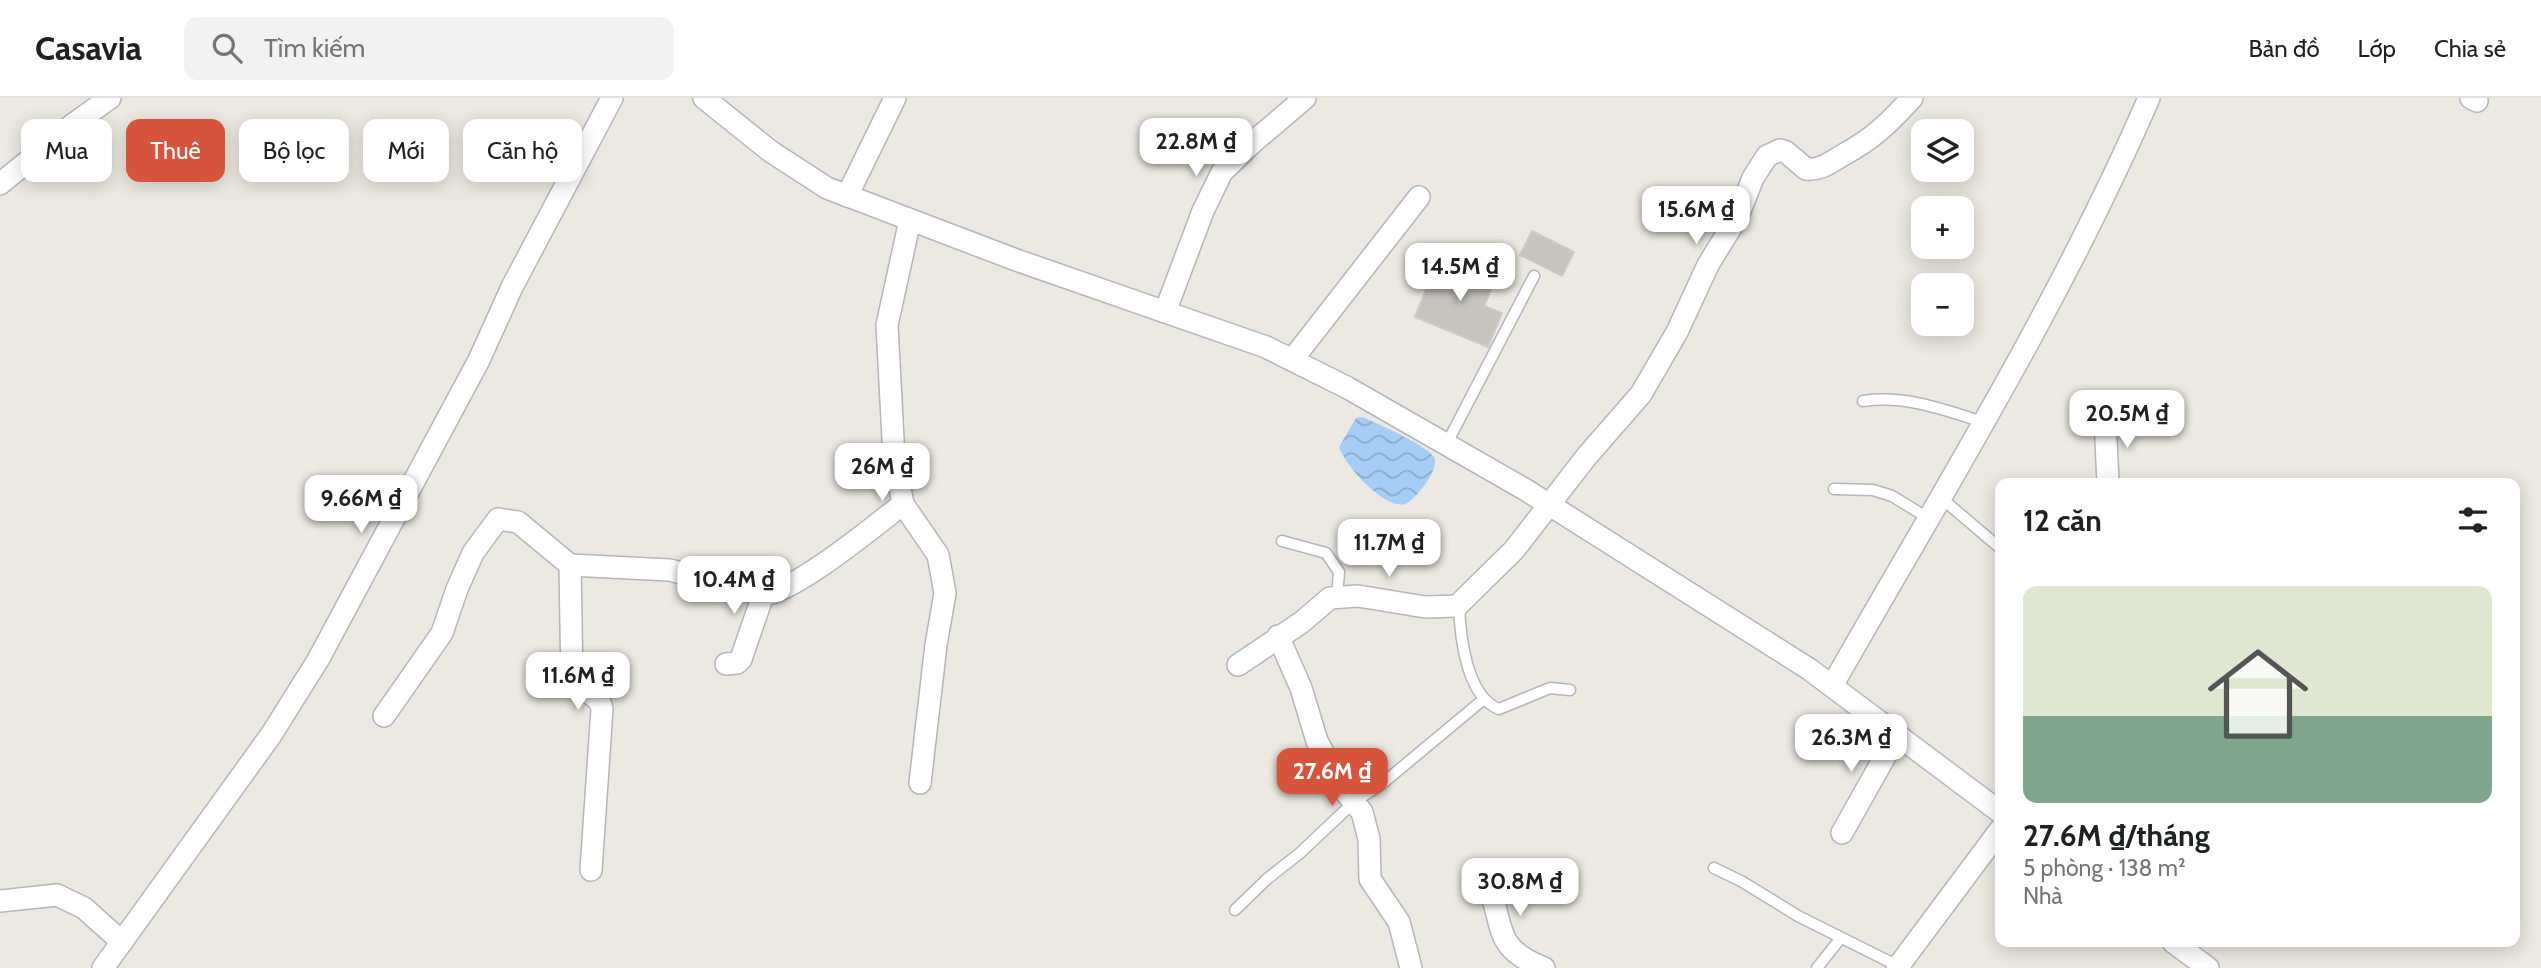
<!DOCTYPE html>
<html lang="vi">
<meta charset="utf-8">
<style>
:root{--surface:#fff;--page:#f2f2f2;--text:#202124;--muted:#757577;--line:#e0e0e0;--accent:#d6533c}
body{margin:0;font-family:Cabin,sans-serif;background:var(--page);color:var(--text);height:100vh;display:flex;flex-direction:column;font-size:26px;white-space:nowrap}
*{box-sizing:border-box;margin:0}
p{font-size:23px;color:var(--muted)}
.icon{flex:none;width:38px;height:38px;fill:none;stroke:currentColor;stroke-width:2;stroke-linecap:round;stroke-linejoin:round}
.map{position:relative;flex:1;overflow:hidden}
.details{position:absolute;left:1995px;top:380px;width:525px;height:469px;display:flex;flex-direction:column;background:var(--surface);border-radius:14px;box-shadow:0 4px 18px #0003}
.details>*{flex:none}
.top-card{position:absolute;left:21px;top:21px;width:665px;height:63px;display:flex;gap:14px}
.buttons{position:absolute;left:1911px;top:21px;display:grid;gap:14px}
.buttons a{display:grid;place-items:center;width:63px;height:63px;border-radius:14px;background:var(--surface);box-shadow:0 4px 18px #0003;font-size:35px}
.price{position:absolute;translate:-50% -60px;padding:0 16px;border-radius:14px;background:#fff;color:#222;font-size:23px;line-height:46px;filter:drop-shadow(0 2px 4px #0008)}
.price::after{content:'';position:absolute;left:50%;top:42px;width:21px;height:16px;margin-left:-10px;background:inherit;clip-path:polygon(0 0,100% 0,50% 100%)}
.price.active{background:var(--accent);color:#fff}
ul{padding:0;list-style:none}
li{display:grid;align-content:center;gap:14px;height:371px;padding:0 28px}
li span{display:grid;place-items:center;height:217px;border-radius:14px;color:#555}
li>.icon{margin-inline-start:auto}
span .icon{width:126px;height:126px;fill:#fffc;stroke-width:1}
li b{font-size:30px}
h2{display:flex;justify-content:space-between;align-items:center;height:84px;padding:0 28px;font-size:30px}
.tag{padding:0 24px;border-radius:14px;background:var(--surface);box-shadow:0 4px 18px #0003;font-size:24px;line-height:63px}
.tag.active{background:var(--accent);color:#fff}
header{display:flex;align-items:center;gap:42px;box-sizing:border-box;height:98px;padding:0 35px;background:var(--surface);border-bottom:2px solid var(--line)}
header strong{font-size:33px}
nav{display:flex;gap:38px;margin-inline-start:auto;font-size:24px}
.search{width:490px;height:63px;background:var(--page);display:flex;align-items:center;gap:18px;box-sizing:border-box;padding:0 24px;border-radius:14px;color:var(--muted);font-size:26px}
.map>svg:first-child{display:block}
</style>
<header>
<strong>Casavia</strong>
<div class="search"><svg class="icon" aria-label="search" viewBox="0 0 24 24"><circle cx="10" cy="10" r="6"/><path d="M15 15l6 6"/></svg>Tìm kiếm</div>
<nav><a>Bản đồ</a><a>Lớp</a><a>Chia sẻ</a></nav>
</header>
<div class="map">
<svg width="2541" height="870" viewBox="0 0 2541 870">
<defs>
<pattern id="water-waves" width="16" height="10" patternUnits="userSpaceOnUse" patternTransform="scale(1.75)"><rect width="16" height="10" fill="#a6cdf5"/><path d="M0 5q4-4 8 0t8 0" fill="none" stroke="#8aaaca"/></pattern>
</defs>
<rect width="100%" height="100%" fill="#ebe9e1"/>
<!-- water -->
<path fill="url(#water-waves)" d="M1363,319c15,7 63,28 71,40 7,10 -18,43 -29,47 -21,6 -61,-40 -66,-57l17,-29z"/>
<!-- building -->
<g fill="#c6c4be" stroke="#cecbc0" stroke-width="2">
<polygon points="1532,133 1574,154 1562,178 1520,157"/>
<polygon points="1438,162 1460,171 1462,167 1490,178 1487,185 1493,187 1484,208 1502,215 1488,249 1415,219"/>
</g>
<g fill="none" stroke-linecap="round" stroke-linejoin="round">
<defs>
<g id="lane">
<path d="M1863,303c43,-6 79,8 120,21"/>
<polyline points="1446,347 1534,178"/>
<polyline points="1834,391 1873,392 1892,398 1928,420"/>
<polyline points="1940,399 2000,450"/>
<polyline points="1282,443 1326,455 1339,474 1337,499"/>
<path d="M1459,506c1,32 7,92 40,105l51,-21 20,2"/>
<polyline points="1714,770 1741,783 1798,818 1898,868"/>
<polyline points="1235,812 1267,781 1300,755 1354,704 1383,685 1484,601"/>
<polyline points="1817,870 1840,841"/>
</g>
<g id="street">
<polyline points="704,0 770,53 827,90 1019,163 1266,249 1348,290 1526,392 1809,571 2000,714"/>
<polyline points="2471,0 2477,3"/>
<polyline points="0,86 72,27 110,0"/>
<polyline points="847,98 895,0"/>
<polyline points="910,122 887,227 894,360 903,406 938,457 945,495 936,547 920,685"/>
<polyline points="1165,214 1203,113 1222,74 1252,45 1305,0"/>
<polyline points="1292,262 1419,99"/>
<polyline points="2105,320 2108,385"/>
<path d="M570,467l2,117c10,10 28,12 30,27l-11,161"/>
<polyline points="1278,538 1301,590 1317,643 1342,690 1362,714 1369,741 1370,781 1399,824 1411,870"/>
<polyline points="726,566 737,565 741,561 763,497"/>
<path d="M1238,567l64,-43 28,-24 28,-2 67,11 32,-1 57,-56 73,-94 54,-62 36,-62 31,-67 30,-49 15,-38 14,-22 13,-6 6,2 20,17c14,2 25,-7 37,-14 31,-17 45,-31 69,-57"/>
<path d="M1832,588c110,-193 228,-383 317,-588"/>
<path d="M384,618l58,-83 15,-44 16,-36 25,-34 20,3 52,43 100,5 93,25c33,-4 110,-68 140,-91"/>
<polyline points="1842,735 1897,637"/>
<path d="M1487,785c19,44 4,64 57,85"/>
<polyline points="0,803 57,797 84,810 122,844"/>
<polyline points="2173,844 2208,870"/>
<polyline points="103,870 271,637 318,562 479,262 512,189 612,0"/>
<polyline points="1897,870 2000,732"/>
</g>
</defs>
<!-- lane casing -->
<use href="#lane" stroke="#b3b6ba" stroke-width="13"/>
<!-- street casing -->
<use href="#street" stroke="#b3b6ba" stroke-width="24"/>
<!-- lane -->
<use href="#lane" stroke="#fff" stroke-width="10"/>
<!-- street -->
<use href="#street" stroke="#fff" stroke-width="21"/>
</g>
</svg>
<div class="buttons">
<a><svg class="icon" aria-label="layers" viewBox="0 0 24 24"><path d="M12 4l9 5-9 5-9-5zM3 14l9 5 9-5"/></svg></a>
<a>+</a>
<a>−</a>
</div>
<b class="price" style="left:1196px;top:80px">22.8M ₫</b>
<b class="price" style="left:1696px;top:148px">15.6M ₫</b>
<b class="price" style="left:1460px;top:205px">14.5M ₫</b>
<b class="price" style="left:2127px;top:352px">20.5M ₫</b>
<b class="price" style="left:882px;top:405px">26M ₫</b>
<b class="price" style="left:361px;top:437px">9.66M ₫</b>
<b class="price" style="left:1389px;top:481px">11.7M ₫</b>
<b class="price" style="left:734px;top:518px">10.4M ₫</b>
<b class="price" style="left:578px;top:614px">11.6M ₫</b>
<b class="price" style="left:1851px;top:676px">26.3M ₫</b>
<b class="price active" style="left:1332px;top:710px">27.6M ₫</b>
<b class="price" style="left:1520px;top:820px">30.8M ₫</b>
<div class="top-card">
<a class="tag">Mua</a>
<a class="tag active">Thuê</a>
<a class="tag">Bộ lọc</a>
<a class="tag">Mới</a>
<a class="tag">Căn hộ</a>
</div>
<section class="details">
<h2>12 căn<svg class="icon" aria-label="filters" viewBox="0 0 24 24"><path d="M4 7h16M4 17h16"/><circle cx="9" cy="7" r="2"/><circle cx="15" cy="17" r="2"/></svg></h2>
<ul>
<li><span style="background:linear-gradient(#dfe7d0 60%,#7fa58c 0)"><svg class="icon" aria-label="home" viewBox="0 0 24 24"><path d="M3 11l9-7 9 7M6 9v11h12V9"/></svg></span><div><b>27.6M ₫/tháng</b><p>5 phòng · 138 m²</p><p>Nhà</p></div></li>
</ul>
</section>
</div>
